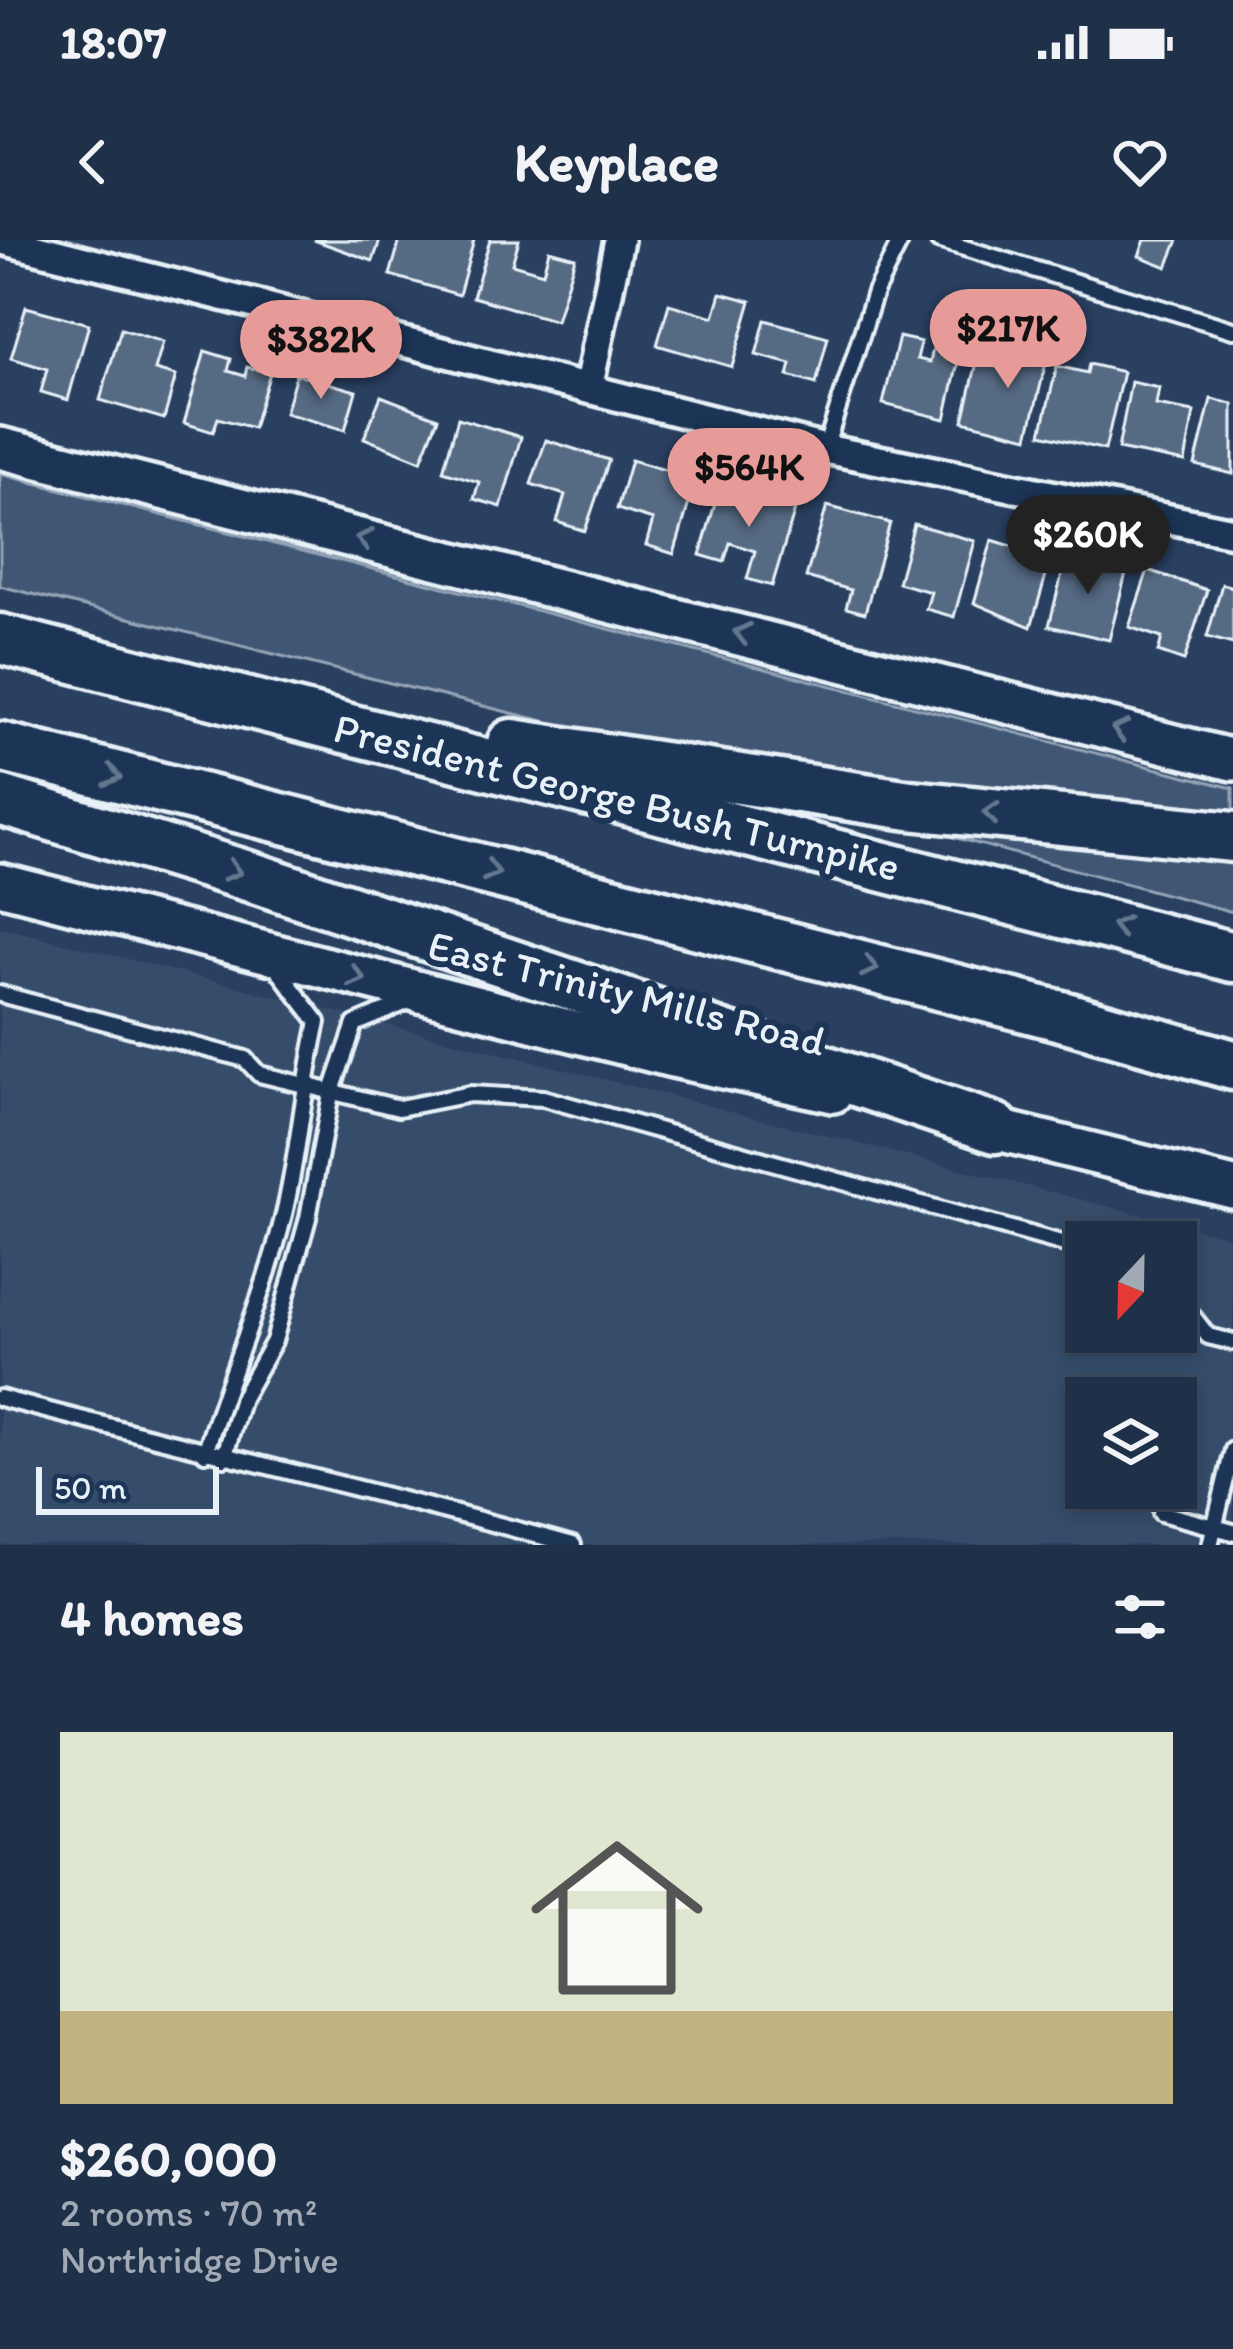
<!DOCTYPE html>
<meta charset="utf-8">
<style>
:root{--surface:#1f3049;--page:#273850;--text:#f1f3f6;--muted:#a1a9b4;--line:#3c4b61;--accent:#e69b98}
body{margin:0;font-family:Itim,sans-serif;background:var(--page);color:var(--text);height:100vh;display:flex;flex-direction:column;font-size:45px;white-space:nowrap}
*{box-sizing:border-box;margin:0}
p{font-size:39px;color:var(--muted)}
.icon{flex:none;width:66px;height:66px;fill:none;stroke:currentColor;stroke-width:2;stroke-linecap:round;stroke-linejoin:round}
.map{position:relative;height:1305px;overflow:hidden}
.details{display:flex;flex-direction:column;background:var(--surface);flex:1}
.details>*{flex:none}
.needle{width:78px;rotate:202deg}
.fabs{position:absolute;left:1065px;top:981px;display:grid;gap:24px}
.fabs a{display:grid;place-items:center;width:132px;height:132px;border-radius:0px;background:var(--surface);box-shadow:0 6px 18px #0003,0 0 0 3px var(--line);font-size:60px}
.scale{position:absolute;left:36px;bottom:30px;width:183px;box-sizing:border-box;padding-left:12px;border:6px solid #e8f1f8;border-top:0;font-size:33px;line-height:42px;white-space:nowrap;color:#e8f1f8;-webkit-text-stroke:9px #1d3557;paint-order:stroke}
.price{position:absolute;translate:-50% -102px;padding:0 27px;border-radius:42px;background:var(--accent);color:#111;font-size:39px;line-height:78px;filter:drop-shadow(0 3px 6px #0008)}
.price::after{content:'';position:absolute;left:50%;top:72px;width:36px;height:27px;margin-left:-18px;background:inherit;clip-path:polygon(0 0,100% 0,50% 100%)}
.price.selected{background:#222;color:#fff}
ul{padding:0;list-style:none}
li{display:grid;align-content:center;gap:24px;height:636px;padding:0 60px}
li+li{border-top:3px solid var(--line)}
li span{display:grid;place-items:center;height:372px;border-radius:0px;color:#555}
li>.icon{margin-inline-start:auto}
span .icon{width:216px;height:216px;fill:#fffc;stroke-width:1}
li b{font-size:51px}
h2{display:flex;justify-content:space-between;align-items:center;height:144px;padding:0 60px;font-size:51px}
.status{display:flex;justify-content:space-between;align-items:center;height:84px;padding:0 60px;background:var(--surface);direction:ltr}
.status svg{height:33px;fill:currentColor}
header{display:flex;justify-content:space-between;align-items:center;height:156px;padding:0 60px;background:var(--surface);font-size:54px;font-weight:700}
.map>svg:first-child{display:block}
</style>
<div class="status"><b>18:07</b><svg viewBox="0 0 49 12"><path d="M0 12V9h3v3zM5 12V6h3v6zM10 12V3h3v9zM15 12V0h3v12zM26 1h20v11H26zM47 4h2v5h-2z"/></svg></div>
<header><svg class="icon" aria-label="back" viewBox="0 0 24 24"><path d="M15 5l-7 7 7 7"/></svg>Keyplace<svg class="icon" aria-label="heart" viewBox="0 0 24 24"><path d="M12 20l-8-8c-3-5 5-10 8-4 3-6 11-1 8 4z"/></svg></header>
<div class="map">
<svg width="1233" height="1305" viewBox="0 0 1233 1305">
<rect width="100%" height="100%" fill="#294061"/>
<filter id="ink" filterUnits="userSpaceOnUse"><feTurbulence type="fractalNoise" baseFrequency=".00833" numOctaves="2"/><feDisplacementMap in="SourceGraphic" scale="24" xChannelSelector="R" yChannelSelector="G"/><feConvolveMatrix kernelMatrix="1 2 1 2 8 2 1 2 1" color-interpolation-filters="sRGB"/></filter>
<g filter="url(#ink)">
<!-- built -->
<path fill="#364d6b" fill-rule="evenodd" d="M0,687l1233,311v307h-1233zM1086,1002h90v90h-90zM1086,1158h90v90h-90z"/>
<!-- green -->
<g fill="#415774" stroke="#94a4b6" stroke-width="3">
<polygon points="0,234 1233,548 1233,582 937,554 588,492 0,346"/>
<polygon points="859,572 1233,609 1233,672 1229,671"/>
</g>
<!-- building -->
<g fill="#556a83" stroke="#e8f1f8" stroke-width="3">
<polygon points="314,0 380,0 373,21"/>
<polygon points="400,0 474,0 459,55 390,35"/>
<polygon points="490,0 519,0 512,24 543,33 549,10 575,17 556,81 473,57"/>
<polygon points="1145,0 1178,0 1167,27 1139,16"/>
<polygon points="721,53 751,61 732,127 657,105 669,64 714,77"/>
<polygon points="26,67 89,84 68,160 41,152 47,129 11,118"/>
<polygon points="942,68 969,75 945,179 883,164 899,97 921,102 917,119 930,122"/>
<polygon points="765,80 828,97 816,144 788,136 791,124 756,115"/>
<polygon points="121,89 163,102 155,130 176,136 164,179 100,160"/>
<polygon points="1017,98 1050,106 1028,197 963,181 977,122 1009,130"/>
<polygon points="205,111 231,119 228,131 245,136 247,127 270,133 253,188 218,178 213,192 184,183"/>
<polygon points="1089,124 1123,132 1105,210 1041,194 1057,126 1087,133"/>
<polygon points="296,134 356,151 345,190 285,173"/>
<polygon points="1131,142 1159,148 1156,165 1194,172 1185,222 1118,209"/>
<polygon points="381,156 438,178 421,221 364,198"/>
<polygon points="1211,159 1233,164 1233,234 1195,225"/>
<polygon points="458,178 521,197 501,267 474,259 479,242 443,231"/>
<polygon points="546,200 609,220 585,291 557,282 565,255 531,244"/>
<polygon points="631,220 696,239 674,314 646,305 653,280 617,269"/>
<polygon points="721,243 796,266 772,346 747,339 755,311 730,303 724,322 700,315"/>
<polygon points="827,266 890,283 865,373 846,368 851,350 806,337"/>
<polygon points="914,284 975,301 954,377 926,369 931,352 898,343"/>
<polygon points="992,300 1051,318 1031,387 974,363"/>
<polygon points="1067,314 1127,329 1109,400 1049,386"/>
<polygon points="1148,330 1207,350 1184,421 1158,412 1162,398 1129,387"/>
<polygon points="1222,344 1233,347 1233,404 1207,397"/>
</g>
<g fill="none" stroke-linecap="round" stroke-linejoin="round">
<defs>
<g id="service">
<polyline points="938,0 1233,90"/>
<polyline points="825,209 875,52 901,0"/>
<polyline points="0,754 245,819 259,834 399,868 470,854 543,858 1086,1010"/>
<polyline points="1176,1055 1208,1096 1233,1102"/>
<path d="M0,1158c191,51 383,94 573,147"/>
<path d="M205,1213c25,-81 59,-156 79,-239 15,-62 19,-128 34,-192l-43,-56"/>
<polyline points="224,1218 242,1158 274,1101 308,978 331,854 355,784 411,760"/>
<polyline points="1161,1273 1233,1292"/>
<polyline points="1210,1305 1233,1210"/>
</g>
<g id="minor">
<polyline points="2,0 825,209 1233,292"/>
<polyline points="588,149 619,0"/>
</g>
<g id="secondary">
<polyline points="0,208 1233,520"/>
<polyline points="0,644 673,817 833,852"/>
<polyline points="966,882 1233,948"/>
</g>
<g id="motorway">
<polyline points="0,399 1233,717"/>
<polyline points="512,504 910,565 1233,597"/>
<polyline points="0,507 1069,778 1233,825"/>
<polyline points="0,560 261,640 995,888"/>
</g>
</defs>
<!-- service casing -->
<use href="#service" stroke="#e8f1f8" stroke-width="22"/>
<!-- minor casing -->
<use href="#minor" stroke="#e8f1f8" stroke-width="36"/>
<!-- secondary casing -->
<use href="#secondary" stroke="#e8f1f8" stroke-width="48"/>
<!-- motorway casing -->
<use href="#motorway" stroke="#e8f1f8" stroke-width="57"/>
<!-- service -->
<use href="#service" stroke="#1d3557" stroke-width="14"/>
<!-- minor -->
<use href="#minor" stroke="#1d3557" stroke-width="27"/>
<!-- secondary -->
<use href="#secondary" stroke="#1d3557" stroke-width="39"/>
<!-- motorway -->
<use href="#motorway" stroke="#1d3557" stroke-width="48"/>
</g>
<!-- one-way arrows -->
<defs><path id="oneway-chevron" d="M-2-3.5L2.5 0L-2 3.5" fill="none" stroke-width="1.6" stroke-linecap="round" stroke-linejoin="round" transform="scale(3)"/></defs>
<g stroke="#64778f">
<use href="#oneway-chevron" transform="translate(364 299) rotate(-166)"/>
<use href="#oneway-chevron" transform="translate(742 393) rotate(-166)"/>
<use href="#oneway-chevron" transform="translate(1120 490) rotate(-165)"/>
<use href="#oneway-chevron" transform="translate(113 536) rotate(14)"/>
<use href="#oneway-chevron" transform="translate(991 573) rotate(-174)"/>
<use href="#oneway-chevron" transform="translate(233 631) rotate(17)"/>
<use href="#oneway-chevron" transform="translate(492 631) rotate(14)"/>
<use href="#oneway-chevron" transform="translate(1120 686) rotate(-166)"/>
<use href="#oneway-chevron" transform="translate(870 727) rotate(14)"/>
<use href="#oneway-chevron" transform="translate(357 737) rotate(14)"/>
</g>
</g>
<g text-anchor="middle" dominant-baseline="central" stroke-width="12" stroke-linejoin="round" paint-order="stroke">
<!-- street labels -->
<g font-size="42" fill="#e8f1f8" stroke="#1d3557">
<text transform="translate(617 557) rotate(14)">President George Bush Turnpike</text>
<text transform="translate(627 753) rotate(14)">East Trinity Mills Road</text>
</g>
</g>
</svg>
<div class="fabs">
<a><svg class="needle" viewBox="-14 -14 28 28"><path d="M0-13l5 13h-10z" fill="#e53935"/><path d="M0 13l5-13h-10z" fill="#a1a9b4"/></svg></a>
<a><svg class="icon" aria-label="layers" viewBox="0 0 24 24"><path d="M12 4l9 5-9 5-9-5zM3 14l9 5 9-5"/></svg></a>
</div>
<div class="scale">50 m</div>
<b class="price" style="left:1008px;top:151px">$217K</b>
<b class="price" style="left:321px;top:162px">$382K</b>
<b class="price" style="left:749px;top:290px">$564K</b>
<b class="price selected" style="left:1088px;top:357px">$260K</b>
</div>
<section class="details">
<h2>4 homes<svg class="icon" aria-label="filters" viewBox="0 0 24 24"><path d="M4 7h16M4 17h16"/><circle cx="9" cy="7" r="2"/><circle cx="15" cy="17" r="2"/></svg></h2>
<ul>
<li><span style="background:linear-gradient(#dfe7d0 75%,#c2b280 0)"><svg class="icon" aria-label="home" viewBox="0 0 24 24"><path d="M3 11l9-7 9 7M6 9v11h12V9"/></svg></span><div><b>$260,000</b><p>2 rooms · 70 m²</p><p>Northridge Drive</p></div></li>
</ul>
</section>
